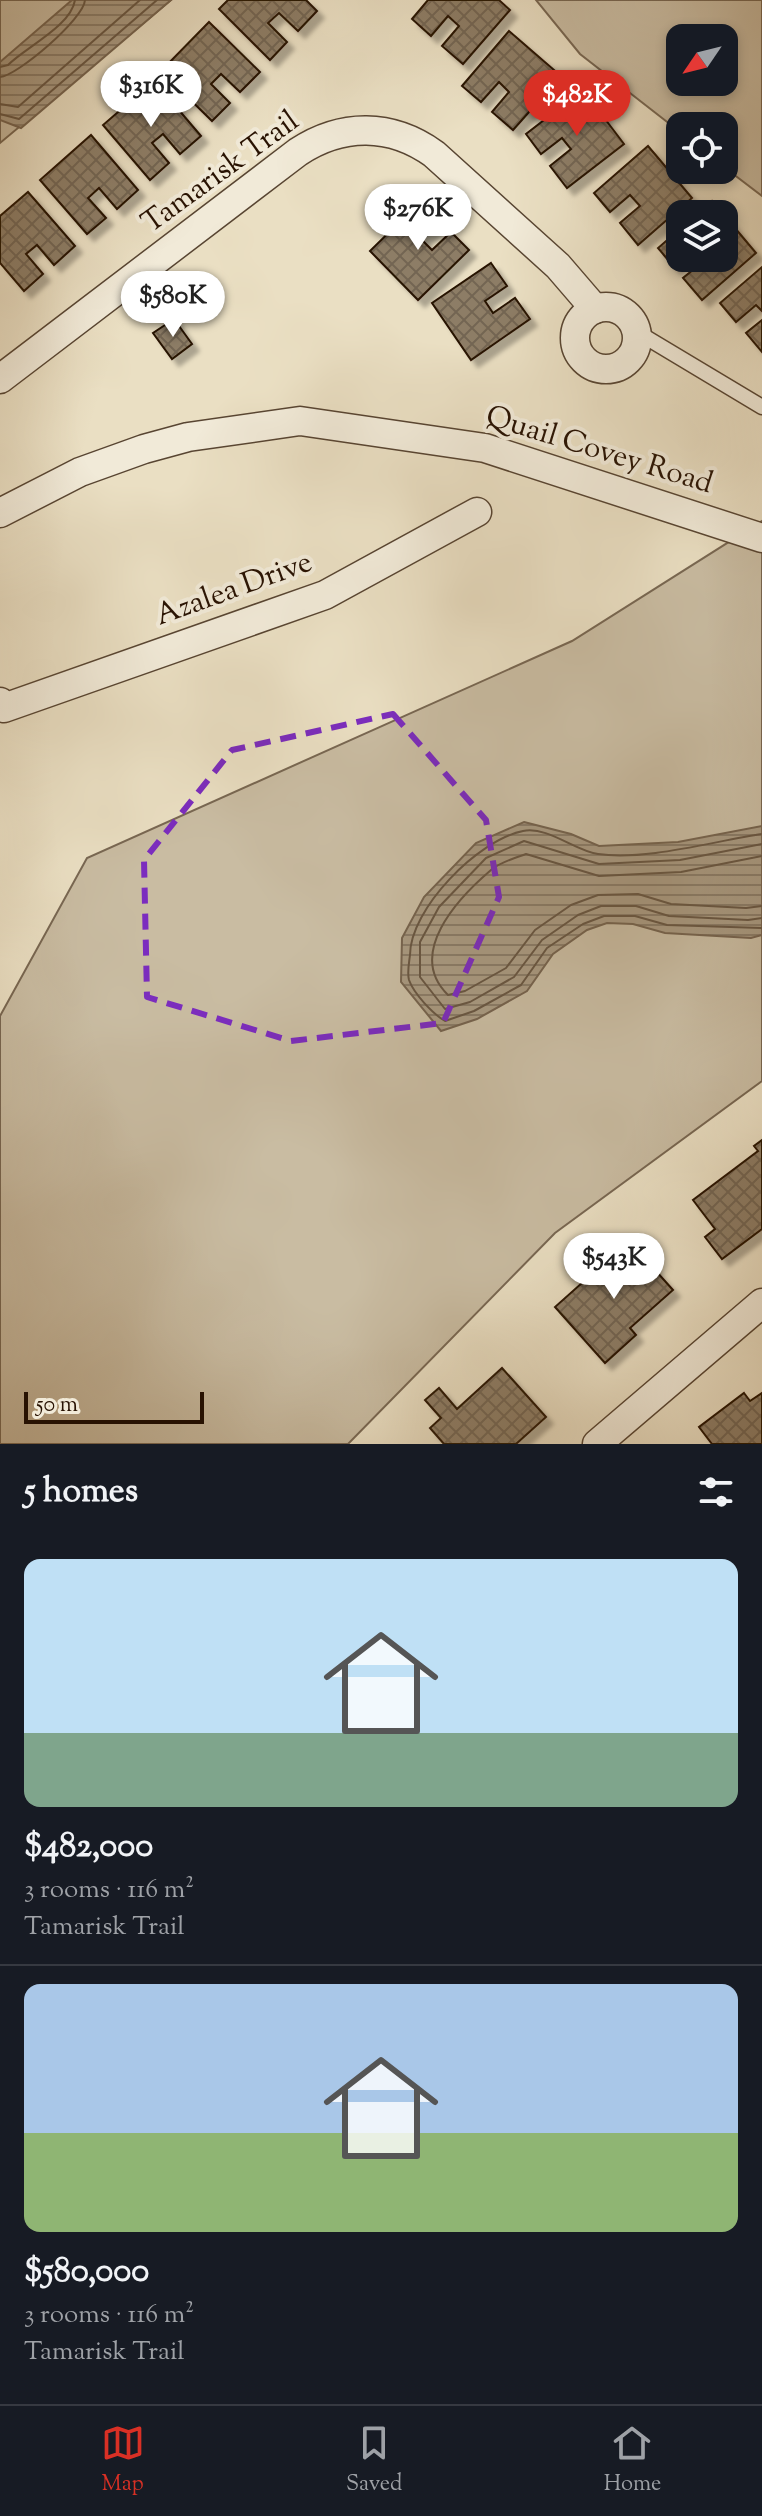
<!DOCTYPE html>
<meta charset="utf-8">
<style>
:root{--surface:#171b24;--page:#20242c;--text:#f1f3f6;--muted:#9ea1a6;--line:#363941;--accent:#d93025}
body{margin:0;font-family:"Sorts Mill Goudy",serif;background:var(--page);color:var(--text);height:100vh;display:flex;flex-direction:column;font-size:30px;white-space:nowrap}
*{box-sizing:border-box;margin:0}
p{font-size:26px;color:var(--muted)}
.icon{flex:none;width:44px;height:44px;fill:none;stroke:currentColor;stroke-width:2;stroke-linecap:round;stroke-linejoin:round}
.map{position:relative;height:1444px;overflow:hidden}
.side{display:flex;flex-direction:column;background:var(--surface);flex:1}
.side>*{flex:none}
.needle{width:52px;rotate:235deg}
.controls{position:absolute;left:666px;top:24px;display:grid;gap:16px}
.controls a{display:grid;place-items:center;width:72px;height:72px;border-radius:16px;background:var(--surface);box-shadow:0 4px 12px #0003;font-size:40px}
.scale{position:absolute;left:24px;bottom:20px;width:180px;box-sizing:border-box;padding-left:8px;border:4px solid #281202;border-top:0;font-size:22px;line-height:28px;white-space:nowrap;color:#281202;-webkit-text-stroke:6px #f1ead8;paint-order:stroke}
.price{position:absolute;translate:-50% -68px;padding:0 18px;border-radius:28px;background:#fff;color:#222;font-size:26px;line-height:52px;filter:drop-shadow(0 2px 4px #0008)}
.price::after{content:'';position:absolute;left:50%;top:48px;width:24px;height:18px;margin-left:-12px;background:inherit;clip-path:polygon(0 0,100% 0,50% 100%)}
.price.active{background:var(--accent);color:#fff}
ul{padding:0;list-style:none}
li{display:grid;align-content:center;gap:16px;height:424px;padding:0 24px}
li+li{border-top:2px solid var(--line)}
li span{display:grid;place-items:center;height:248px;border-radius:16px;color:#555}
li>.icon{margin-inline-start:auto}
span .icon{width:144px;height:144px;fill:#fffc;stroke-width:1}
li b{font-size:34px}
h2{display:flex;justify-content:space-between;align-items:center;height:96px;padding:0 24px;font-size:34px}
.dock{display:flex;justify-content:space-around;align-items:center;height:112px;border-top:2px solid var(--line);background:var(--surface);font-size:22px;color:var(--muted)}
.dock a{display:grid;justify-items:center;gap:4px}
.dock .active{color:var(--accent)}
.map>svg:first-child{display:block}
</style>
<div class="map">
<svg width="762" height="1444" viewBox="0 0 762 1444">
<defs>
<pattern id="water-rules" width="6" height="5" patternUnits="userSpaceOnUse" patternTransform="scale(2)"><rect width="6" height="5" fill="#a89981"/><path d="M0 2.5h6" fill="none" stroke="#897b67"/></pattern>
<pattern id="building-cross-hatch" width="8" height="8" patternUnits="userSpaceOnUse" patternTransform="scale(2)"><rect width="8" height="8" fill="#8d7d66"/><path d="M0 0l8 8M0 8l8-8" fill="none" stroke="#736552"/></pattern>
<filter id="shadow"><feDropShadow dx="7" dy="7" stdDeviation="2" flood-color="#0004"/></filter>
</defs>
<rect width="100%" height="100%" fill="#eadfc3"/>
<filter id="stains"><feTurbulence type="fractalNoise" baseFrequency=".0025" numOctaves="4"/><feColorMatrix values="0 0 0 0 .2 0 0 0 0 .09 0 0 0 0 .02 0 0 0 .5 -.17"/></filter>
<radialGradient id="worn" r=".72"><stop offset=".6" stop-color="#630" stop-opacity="0"/><stop offset="1" stop-color="#630" stop-opacity=".3"/></radialGradient>
<!-- grass -->
<g fill="#c9bca2" stroke="#786752" stroke-width="2" fill-rule="evenodd">
<polygon points="0,0 171,0 0,143"/>
<path d="M536,0h226v196l-38,-29v-41h-44v6l-100,-78zM724,38v44h-44v-44z"/>
<polygon points="762,521 762,1081 555,1233 348,1444 0,1444 0,1016 87,858 572,641"/>
</g>
<!-- water -->
<g fill="url(#water-rules)" stroke="#75634e" stroke-width="2">
<polygon points="72,0 171,0 21,128 0,120 0,62"/>
<polygon points="524,822 571,834 599,846 678,842 762,826 762,935 751,938 665,933 633,924 607,923 587,930 553,954 527,991 477,1019 441,1031 401,982 402,938 424,897 476,843"/>
</g>
<g fill="none" stroke-linecap="round" stroke-linejoin="round">
<!-- shore -->
<g stroke="#685642" stroke-width="2">
<path d="M0,67l8,-2c18,-18 63,-39 67,-65"/>
<path d="M0,77c17,-1 84,-58 85,-77"/>
<polyline points="0,104 18,107 140,0"/>
<polyline points="0,114 19,119 157,0"/>
<path d="M762,834c-48,7 -116,27 -164,20 -23,-3 -50,-28 -75,-23 -45,9 -113,78 -113,124 -1,8 -3,18 -1,25 5,14 24,34 36,41l29,-10 47,-26 26,-37 36,-24 21,-8h31l32,9 95,3"/>
<polyline points="762,844 680,860 599,864 524,841 486,858 439,907 420,942 420,977 445,1009 470,1002 514,977 542,940 578,915 601,906 636,906 669,916 748,920 762,918"/>
<path d="M762,856l-81,16 -82,4 -73,-22c-11,4 -26,8 -35,16 -34,29 -85,84 -43,125l17,-4 41,-23 29,-38 36,-25 27,-10 40,-1 33,10 75,4 16,-2"/>
</g>
</g>
<!-- building -->
<g fill="url(#building-cross-hatch)" stroke="#281202" stroke-width="2" filter="url(#shadow)">
<polygon points="228,0 306,0 317,11 298,31 279,13 268,23 287,42 270,60 219,9"/>
<polygon points="428,0 499,0 510,10 463,64 442,46 459,26 448,16 431,36 412,19"/>
<polygon points="209,22 260,72 240,92 221,74 211,84 230,103 212,121 161,71"/>
<polygon points="509,31 561,76 513,130 492,112 509,92 499,82 481,102 462,86"/>
<polygon points="154,81 201,136 180,154 163,134 152,143 169,163 150,180 103,125"/>
<polygon points="583,90 624,144 567,188 550,166 571,149 562,138 541,154 526,134"/>
<polygon points="91,135 138,190 117,209 99,188 88,198 106,218 87,234 40,180"/>
<polygon points="648,146 692,198 638,245 620,223 640,206 630,195 610,212 594,193"/>
<polygon points="28,192 75,246 54,265 37,245 26,254 43,274 24,291 0,263 0,216"/>
<polygon points="421,201 441,221 422,240 432,250 451,232 469,250 418,300 370,251"/>
<polygon points="712,201 723,214 697,214"/>
<polygon points="724,215 756,253 702,300 683,278 704,261 701,258 724,258"/>
<polygon points="680,229 680,258 685,258 674,267 658,248"/>
<polygon points="491,263 507,286 485,301 493,313 515,298 530,319 471,360 432,303"/>
<polygon points="762,267 762,311 756,305 736,322 720,303"/>
<polygon points="174,319 192,344 172,359 153,333"/>
<polygon points="762,320 762,352 746,333"/>
<polygon points="762,1140 762,1229 722,1259 705,1237 715,1229 693,1200 758,1151 754,1146"/>
<polygon points="629,1241 673,1290 630,1328 636,1335 605,1363 555,1307"/>
<polygon points="502,1368 546,1417 516,1444 444,1444 430,1428 441,1418 425,1400 439,1388 457,1409"/>
<polygon points="744,1393 750,1401 762,1393 762,1444 712,1444 699,1427"/>
</g>
<g fill="none" stroke-linecap="round" stroke-linejoin="round">
<defs>
<polyline id="service" points="637,332 762,407"/>
<g id="minor">
<circle cx="606" cy="338" r="31"/>
<path d="M0,379l298,-227c44,-29 93,-29 136,2l124,112 37,43"/>
<polyline points="0,513 80,472 144,449 188,437 300,421 485,448 762,538"/>
<polyline points="0,702 4,708 325,595 477,512"/>
<polyline points="597,1444 762,1303"/>
</g>
</defs>
<!-- service casing -->
<use href="#service" stroke="#584532" stroke-width="17"/>
<!-- minor casing -->
<use href="#minor" stroke="#584532" stroke-width="31"/>
<!-- service -->
<use href="#service" stroke="#f1ead8" stroke-width="14"/>
<!-- minor -->
<use href="#minor" stroke="#f1ead8" stroke-width="28"/>
</g>
<!-- marked area -->
<path fill="none" stroke="#7b2cbf" stroke-width="6" stroke-dasharray="16 10" stroke-linejoin="round" d="M393,714l93,106 13,77 -56,126 -152,18 -144,-44 -3,-137 88,-110z"/>
<g text-anchor="middle" dominant-baseline="central" stroke-width="8" stroke-linejoin="round" paint-order="stroke">
<!-- street labels -->
<g font-size="30" fill="#281202" stroke="#f1ead8">
<text transform="translate(221 173) rotate(-36)">Tamarisk Trail</text>
<text transform="translate(599 451) rotate(17)">Quail Covey Road</text>
<text transform="translate(234 590) rotate(-20)">Azalea Drive</text>
</g>
</g>
<rect width="100%" height="100%" filter="url(#stains)"/>
<rect width="100%" height="100%" fill="url(#worn)"/>
</svg>
<div class="controls">
<a><svg class="needle" viewBox="-14 -14 28 28"><path d="M0-13l5 13h-10z" fill="#e53935"/><path d="M0 13l5-13h-10z" fill="#9ea1a6"/></svg></a>
<a><svg class="icon" aria-label="locate" viewBox="0 0 24 24"><circle cx="12" cy="12" r="6"/><path d="M12 2v4M12 18v4M2 12h4M18 12h4"/></svg></a>
<a><svg class="icon" aria-label="layers" viewBox="0 0 24 24"><path d="M12 4l9 5-9 5-9-5zM3 14l9 5 9-5"/></svg></a>
</div>
<div class="scale">50 m</div>
<b class="price" style="left:151px;top:129px">$316K</b>
<b class="price active" style="left:577px;top:138px">$482K</b>
<b class="price" style="left:418px;top:252px">$276K</b>
<b class="price" style="left:173px;top:339px">$580K</b>
<b class="price" style="left:614px;top:1301px">$543K</b>
</div>
<section class="side">
<h2>5 homes<svg class="icon" aria-label="filters" viewBox="0 0 24 24"><path d="M4 7h16M4 17h16"/><circle cx="9" cy="7" r="2"/><circle cx="15" cy="17" r="2"/></svg></h2>
<ul>
<li><span style="background:linear-gradient(#bfe0f5 70%,#7fa58c 0)"><svg class="icon" aria-label="home" viewBox="0 0 24 24"><path d="M3 11l9-7 9 7M6 9v11h12V9"/></svg></span><div><b>$482,000</b><p>3 rooms · 116 m²</p><p>Tamarisk Trail</p></div></li>
<li><span style="background:linear-gradient(#a9c7e8 60%,#8fb573 0)"><svg class="icon" aria-label="home" viewBox="0 0 24 24"><path d="M3 11l9-7 9 7M6 9v11h12V9"/></svg></span><div><b>$580,000</b><p>3 rooms · 116 m²</p><p>Tamarisk Trail</p></div></li>
</ul>
</section>
<nav class="dock">
<a class="active"><svg class="icon" aria-label="map" viewBox="0 0 24 24"><path d="M3 6l6-2 6 2 6-2v14l-6 2-6-2-6 2zM9 4v14M15 6v14"/></svg>Map</a>
<a><svg class="icon" aria-label="saved" viewBox="0 0 24 24"><path d="M7 4h10v16l-5-4-5 4z"/></svg>Saved</a>
<a><svg class="icon" aria-label="home" viewBox="0 0 24 24"><path d="M3 11l9-7 9 7M6 9v11h12V9"/></svg>Home</a>
</nav>
